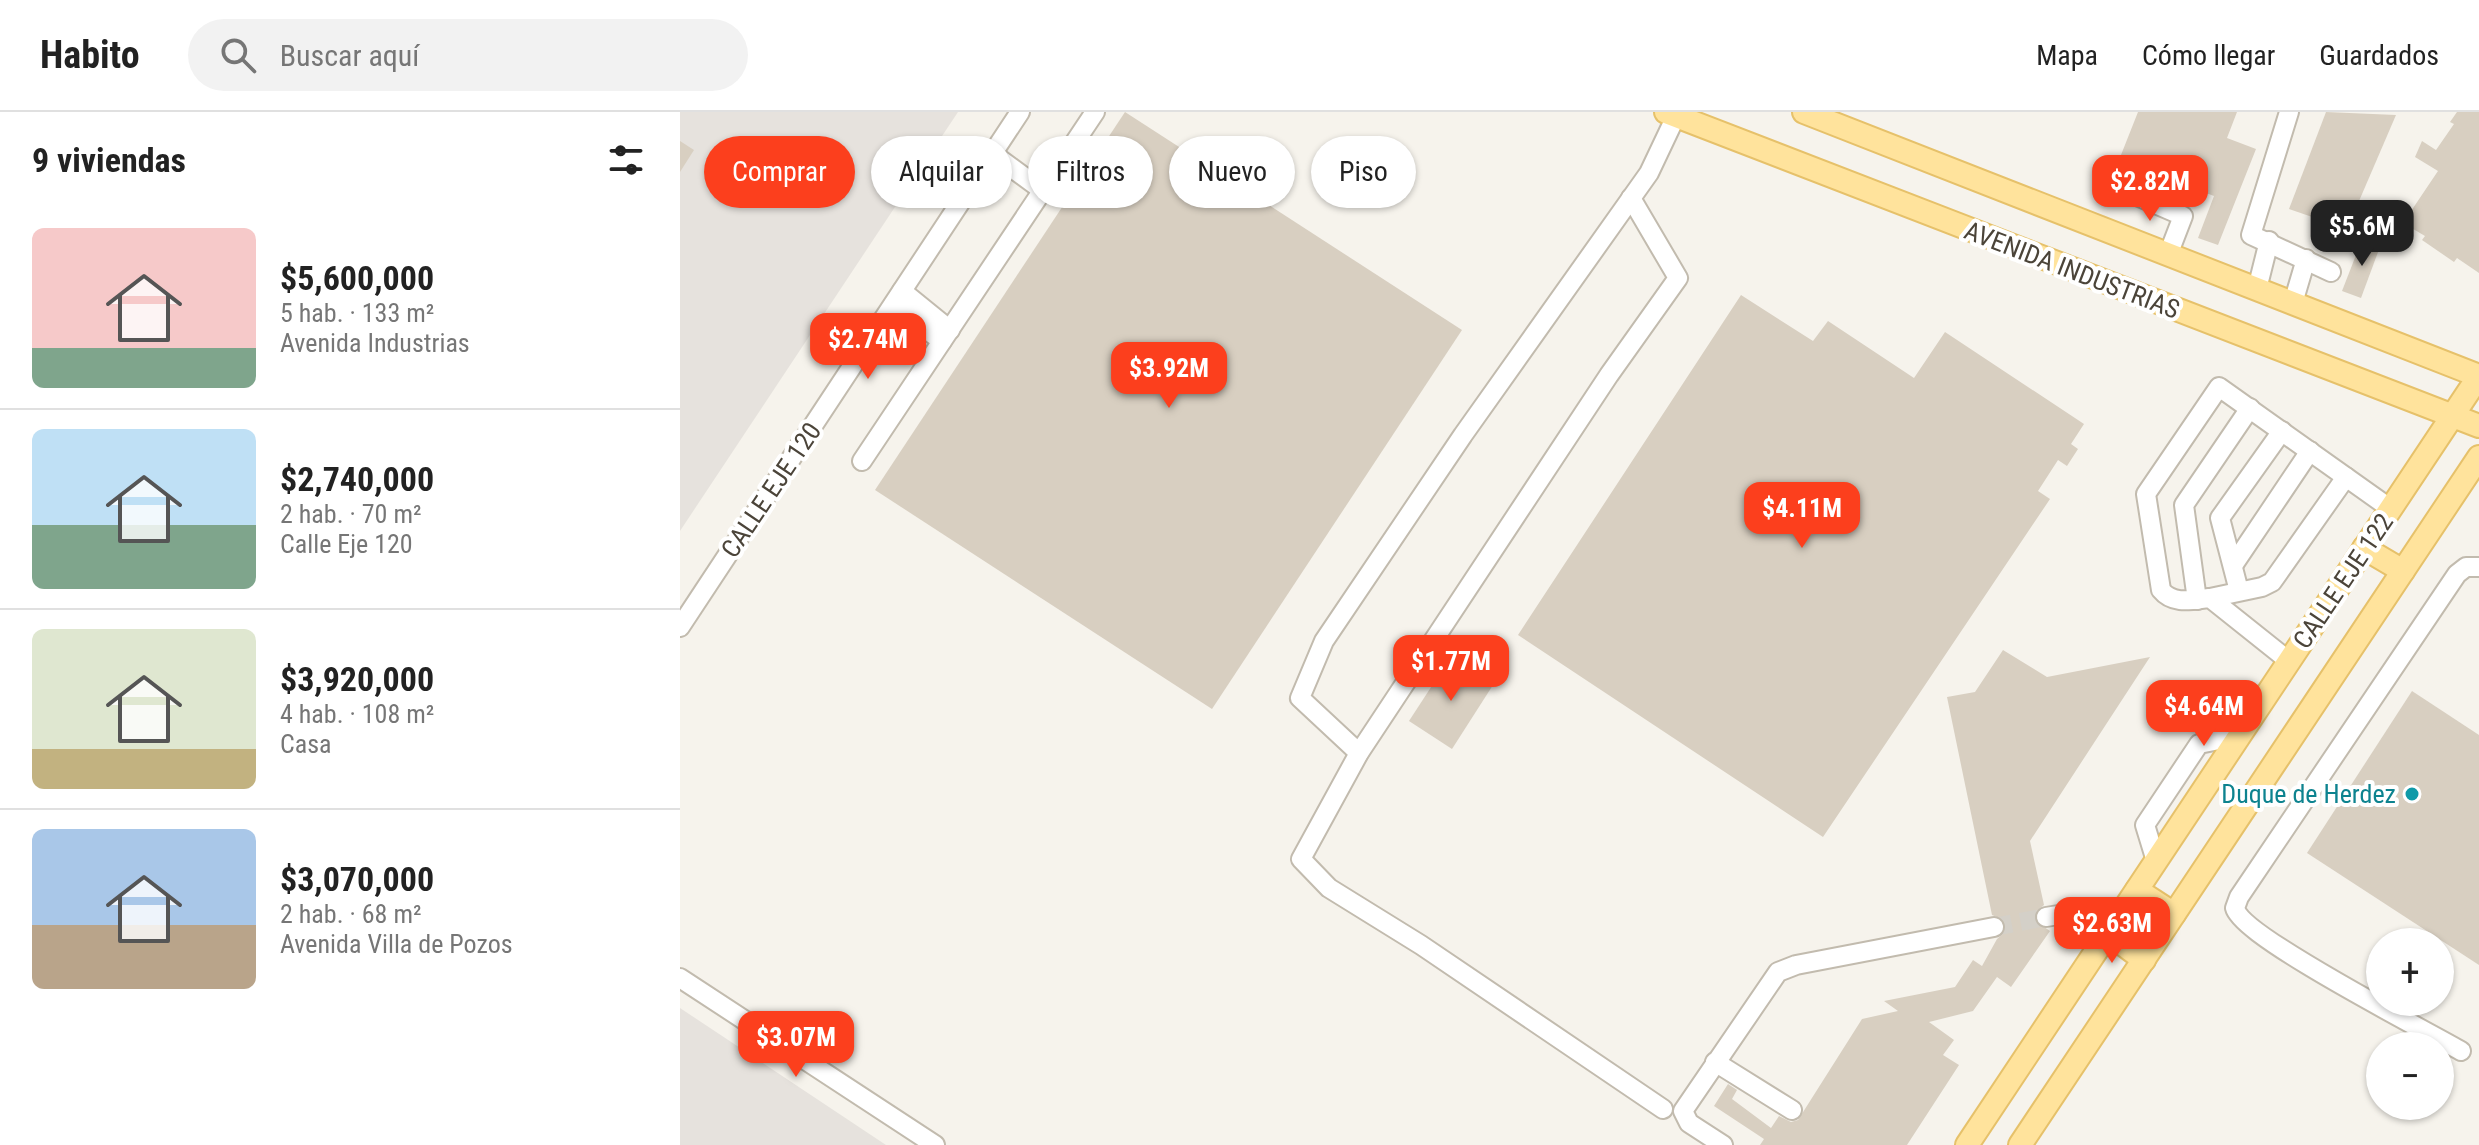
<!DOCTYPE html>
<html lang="es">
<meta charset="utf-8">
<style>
:root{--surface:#fff;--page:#f2f2f2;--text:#222;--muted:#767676;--line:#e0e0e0;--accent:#fc3f1d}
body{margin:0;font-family:"Roboto Condensed",sans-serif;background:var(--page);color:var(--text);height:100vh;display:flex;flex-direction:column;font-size:30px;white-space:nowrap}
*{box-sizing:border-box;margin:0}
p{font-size:26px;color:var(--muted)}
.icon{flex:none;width:44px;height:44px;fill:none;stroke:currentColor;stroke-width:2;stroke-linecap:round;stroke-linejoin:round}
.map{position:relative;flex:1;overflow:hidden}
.panel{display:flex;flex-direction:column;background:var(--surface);width:680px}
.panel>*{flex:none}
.banner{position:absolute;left:24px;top:24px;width:760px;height:72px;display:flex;gap:16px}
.buttons{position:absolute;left:1686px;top:816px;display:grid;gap:16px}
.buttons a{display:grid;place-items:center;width:88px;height:88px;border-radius:50%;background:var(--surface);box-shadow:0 2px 6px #0004;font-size:40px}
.price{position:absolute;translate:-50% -68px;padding:0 18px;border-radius:16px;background:var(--accent);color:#fff;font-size:26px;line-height:52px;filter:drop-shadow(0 2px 4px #0008)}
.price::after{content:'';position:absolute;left:50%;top:48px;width:24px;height:18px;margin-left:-12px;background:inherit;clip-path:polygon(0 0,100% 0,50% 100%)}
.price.selected{background:#222;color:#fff}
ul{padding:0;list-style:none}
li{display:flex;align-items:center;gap:24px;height:200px;padding:0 32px}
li+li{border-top:2px solid var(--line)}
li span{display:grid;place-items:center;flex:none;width:224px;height:160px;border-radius:12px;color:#555}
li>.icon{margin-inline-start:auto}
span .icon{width:96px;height:96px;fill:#fffc;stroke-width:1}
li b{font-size:34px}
h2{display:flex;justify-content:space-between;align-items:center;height:96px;padding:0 32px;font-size:34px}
.tag{padding:0 28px;border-radius:36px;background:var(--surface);box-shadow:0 2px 6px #0004;font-size:28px;line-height:72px}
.tag.selected{background:var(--accent);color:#fff}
header{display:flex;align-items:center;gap:48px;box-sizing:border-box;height:112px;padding:0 40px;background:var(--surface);border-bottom:2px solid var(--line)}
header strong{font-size:38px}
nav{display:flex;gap:44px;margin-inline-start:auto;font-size:28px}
.search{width:560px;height:72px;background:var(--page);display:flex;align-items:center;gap:20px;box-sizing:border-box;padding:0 28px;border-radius:44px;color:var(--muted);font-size:30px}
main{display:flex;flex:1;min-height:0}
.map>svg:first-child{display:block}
</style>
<header>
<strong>Habito</strong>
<div class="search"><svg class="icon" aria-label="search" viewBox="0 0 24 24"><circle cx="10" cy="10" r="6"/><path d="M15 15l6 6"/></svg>Buscar aquí</div>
<nav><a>Mapa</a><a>Cómo llegar</a><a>Guardados</a></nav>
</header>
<main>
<section class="panel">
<h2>9 viviendas<svg class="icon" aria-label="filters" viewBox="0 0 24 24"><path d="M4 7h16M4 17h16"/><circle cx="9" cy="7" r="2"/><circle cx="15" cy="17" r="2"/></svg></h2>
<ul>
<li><span style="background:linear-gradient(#f6c9c9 75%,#7fa58c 0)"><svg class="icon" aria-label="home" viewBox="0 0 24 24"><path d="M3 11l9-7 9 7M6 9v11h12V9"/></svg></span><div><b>$5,600,000</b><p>5 hab. · 133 m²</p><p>Avenida Industrias</p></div></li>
<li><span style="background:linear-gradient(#bfe0f5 60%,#7fa58c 0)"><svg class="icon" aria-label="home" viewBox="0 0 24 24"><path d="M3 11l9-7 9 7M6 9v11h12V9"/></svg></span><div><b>$2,740,000</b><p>2 hab. · 70 m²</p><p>Calle Eje 120</p></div></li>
<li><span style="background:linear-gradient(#dfe7d0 75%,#c2b280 0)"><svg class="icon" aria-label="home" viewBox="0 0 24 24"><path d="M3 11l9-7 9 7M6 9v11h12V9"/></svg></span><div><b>$3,920,000</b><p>4 hab. · 108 m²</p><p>Casa</p></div></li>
<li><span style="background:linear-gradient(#a9c7e8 60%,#b9a48a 0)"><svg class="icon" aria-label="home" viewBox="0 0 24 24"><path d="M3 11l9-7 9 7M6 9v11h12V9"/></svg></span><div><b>$3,070,000</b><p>2 hab. · 68 m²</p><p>Avenida Villa de Pozos</p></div></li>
</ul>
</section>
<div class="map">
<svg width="1799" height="1033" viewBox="0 0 1799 1033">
<rect width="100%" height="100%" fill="#f6f3ec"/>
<!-- industrial -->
<g fill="#e6e2dd">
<polygon points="0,0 278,0 0,419"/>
<polygon points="0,896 206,1033 0,1033"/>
</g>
<!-- building -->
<g fill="#d8cfc1">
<polygon points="445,0 782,218 532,597 195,378"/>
<polygon points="1458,0 1557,0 1547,26 1576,37 1538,133 1518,126 1534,84 1439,48"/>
<polygon points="1646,0 1716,3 1667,117 1609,97"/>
<polygon points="1777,0 1799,0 1799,161 1777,146 1774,150 1742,128 1745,124 1723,111 1758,59 1735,45 1742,29 1756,38 1774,12 1770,10"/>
<polygon points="0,29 14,38 0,60"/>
<polygon points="1683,125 1701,132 1681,186 1662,179"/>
<polygon points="1061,183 1133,229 1148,209 1234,266 1265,220 1404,312 1391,332 1398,337 1387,354 1378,348 1358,379 1370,387 1143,725 838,523"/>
<polygon points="1323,538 1367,565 1470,545 1350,729 1364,793 1355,800 1354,808 1370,819 1331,875 1317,865 1293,899 1249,910 1274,928 1263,943 1279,953 1227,1033 1080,1033 1084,1027 1034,994 1048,972 1057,978 1052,987 1091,1016 1099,1004 1111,1010 1118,1008 1182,907 1218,899 1204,889 1275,875 1293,848 1302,854 1317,827 1325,820 1324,808 1312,803 1267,585 1295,580"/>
<polygon points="770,546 813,573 772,637 729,609"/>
<polygon points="1732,579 1799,623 1799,853 1627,741"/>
</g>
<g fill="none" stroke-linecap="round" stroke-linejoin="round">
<!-- minor-tunnel -->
<polyline stroke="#d4d0c8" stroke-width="18" stroke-dasharray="18 9" stroke-linecap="butt" points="1314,815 1366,805"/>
<defs>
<g id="minor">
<polyline points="1609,0 1571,123 1651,160"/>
<polyline points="313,42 362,78"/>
<polyline points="1429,72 1503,104 1488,143"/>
<polyline points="951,86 998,166 929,263 679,641 621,747 649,776 741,833 983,997"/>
<polyline points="1577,177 1589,129"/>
<polyline points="222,179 270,218"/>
<polyline points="1613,191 1626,147"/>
<polyline points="213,193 262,229"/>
<polyline points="182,349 415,0"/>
<polyline points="1554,452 1630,339"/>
<polyline points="1559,479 1540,406 1602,319"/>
<polyline points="1530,486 1582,475 1592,470 1666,365"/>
<polyline points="1517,488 1504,393 1570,296"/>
<polyline points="0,515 340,0"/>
<path d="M1609,549l-79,-63c-18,2 -37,7 -49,-8l-15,-96 73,-107 172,122"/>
<polyline points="679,641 620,586 644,529 783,323 969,61 996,4"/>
<polyline points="1476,749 1465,713 1519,632 1559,624"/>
<polyline points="1366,805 1403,799 1442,800"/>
<polyline points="0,866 255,1033"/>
<path d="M1781,939c-36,-21 -219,-114 -226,-143l4,-11 218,-323 9,-7h13"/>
<polyline points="1035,950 1112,998"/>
<polyline points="1043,1033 1009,1011 1003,999 1098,860 1116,853 1314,815"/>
</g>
<g id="major">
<polyline points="986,0 1799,314"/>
<polyline points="1124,0 1799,264 1287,1033"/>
<polyline points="1684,436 1723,459"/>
<polyline points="1457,778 1494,802"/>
<polyline points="1428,821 1464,848"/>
<polyline points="1340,1033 1799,345"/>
</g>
</defs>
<!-- minor casing -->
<use href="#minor" stroke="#c2bbae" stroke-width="22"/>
<!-- major casing -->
<use href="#major" stroke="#e6c16a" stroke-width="26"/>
<!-- minor -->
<use href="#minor" stroke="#fff" stroke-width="18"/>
<!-- major -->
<use href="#major" stroke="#ffe39c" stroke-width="22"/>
</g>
<!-- markers -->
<circle fill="#0f9aa8" stroke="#fff" stroke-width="3" cx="1732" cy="682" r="8"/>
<g text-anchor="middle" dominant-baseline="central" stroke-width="8" stroke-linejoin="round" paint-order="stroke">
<!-- street labels -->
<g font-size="26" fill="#4b4439" stroke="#fff">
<text transform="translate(1392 158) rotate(21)">AVENIDA INDUSTRIAS</text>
<text transform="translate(91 378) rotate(-56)">CALLE EJE 120</text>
<text transform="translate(1663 469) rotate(-56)">CALLE EJE 122</text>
</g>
<!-- culture labels -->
<g font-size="26" fill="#0d838f" stroke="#fff" text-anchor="end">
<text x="1716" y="682">Duque de Herdez</text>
</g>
</g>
</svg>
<div class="buttons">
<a>+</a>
<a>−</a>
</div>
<b class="price" style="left:1470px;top:111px">$2.82M</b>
<b class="price selected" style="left:1682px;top:156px">$5.6M</b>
<b class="price" style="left:188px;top:269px">$2.74M</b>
<b class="price" style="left:489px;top:298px">$3.92M</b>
<b class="price" style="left:1122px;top:438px">$4.11M</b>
<b class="price" style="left:771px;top:591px">$1.77M</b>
<b class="price" style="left:1524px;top:636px">$4.64M</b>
<b class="price" style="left:1432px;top:853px">$2.63M</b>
<b class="price" style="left:116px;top:967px">$3.07M</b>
<div class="banner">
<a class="tag selected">Comprar</a>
<a class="tag">Alquilar</a>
<a class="tag">Filtros</a>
<a class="tag">Nuevo</a>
<a class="tag">Piso</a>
</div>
</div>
</main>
